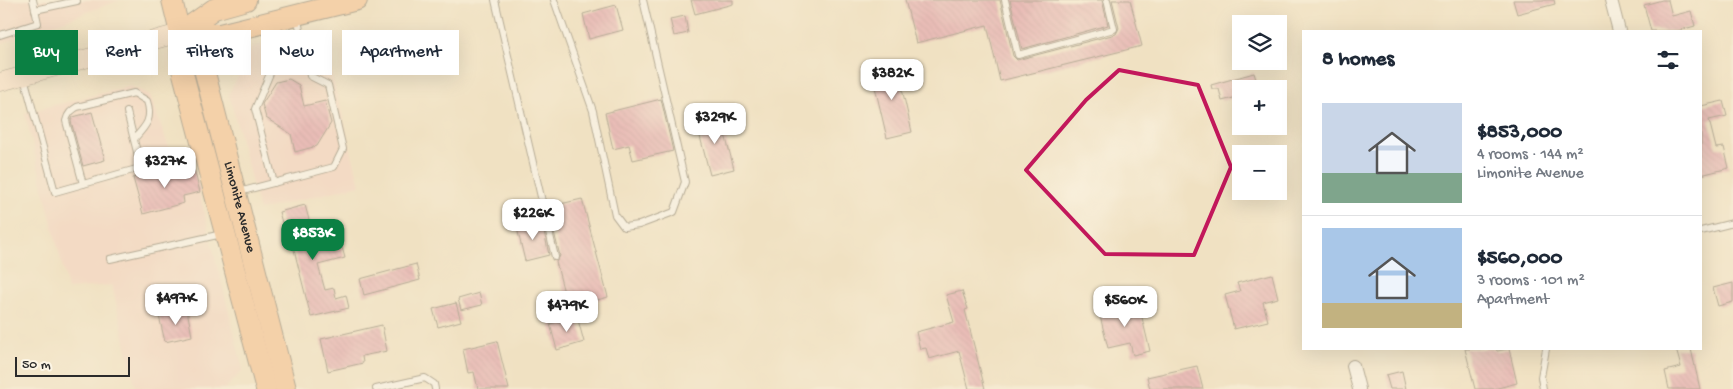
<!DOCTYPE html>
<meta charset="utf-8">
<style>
:root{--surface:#fff;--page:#f2f2f3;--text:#1f2937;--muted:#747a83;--line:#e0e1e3;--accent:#0b8043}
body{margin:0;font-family:"Gochi Hand",sans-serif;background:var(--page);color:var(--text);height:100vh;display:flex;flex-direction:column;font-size:19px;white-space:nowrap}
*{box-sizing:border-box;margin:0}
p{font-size:16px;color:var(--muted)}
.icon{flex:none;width:28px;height:28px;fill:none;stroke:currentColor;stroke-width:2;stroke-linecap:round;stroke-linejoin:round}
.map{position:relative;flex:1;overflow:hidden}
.drawer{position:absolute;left:1302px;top:30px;width:400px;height:320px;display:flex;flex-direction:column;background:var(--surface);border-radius:0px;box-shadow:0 5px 20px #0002}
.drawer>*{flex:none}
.banner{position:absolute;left:15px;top:30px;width:475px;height:45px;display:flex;gap:10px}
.tools{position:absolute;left:1232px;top:15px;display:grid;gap:10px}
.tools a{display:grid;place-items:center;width:55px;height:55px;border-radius:0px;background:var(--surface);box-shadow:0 5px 20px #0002;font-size:25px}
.scale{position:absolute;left:15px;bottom:12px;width:115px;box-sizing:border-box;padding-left:5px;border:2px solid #2b2b2b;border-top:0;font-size:14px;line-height:18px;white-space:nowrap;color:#2b2b2b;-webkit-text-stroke:4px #fcf5e5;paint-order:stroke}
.price{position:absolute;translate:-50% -42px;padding:0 11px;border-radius:10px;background:#fff;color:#222;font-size:16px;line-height:32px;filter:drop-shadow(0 1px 2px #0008)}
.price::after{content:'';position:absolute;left:50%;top:30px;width:15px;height:11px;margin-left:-8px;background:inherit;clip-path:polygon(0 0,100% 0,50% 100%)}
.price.current{background:var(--accent);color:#fff}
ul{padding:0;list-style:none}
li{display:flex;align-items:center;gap:15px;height:125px;padding:0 20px}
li+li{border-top:1px solid var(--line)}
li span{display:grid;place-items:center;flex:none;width:140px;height:100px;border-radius:0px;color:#555}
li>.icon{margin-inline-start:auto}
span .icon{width:60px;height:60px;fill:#fffc;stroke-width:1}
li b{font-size:21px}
h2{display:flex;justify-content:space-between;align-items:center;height:60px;padding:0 20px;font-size:21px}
.pill{padding:0 18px;border-radius:0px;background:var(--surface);box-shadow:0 5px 20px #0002;font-size:18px;line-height:45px}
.pill.current{background:var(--accent);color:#fff}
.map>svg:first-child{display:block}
</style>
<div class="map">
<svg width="1733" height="389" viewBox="0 0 1733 389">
<defs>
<pattern id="building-back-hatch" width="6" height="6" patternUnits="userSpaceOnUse" patternTransform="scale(1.25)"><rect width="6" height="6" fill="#e08fa8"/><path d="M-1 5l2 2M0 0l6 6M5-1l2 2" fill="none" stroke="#b67589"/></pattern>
</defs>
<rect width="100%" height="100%" fill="#fcf5e5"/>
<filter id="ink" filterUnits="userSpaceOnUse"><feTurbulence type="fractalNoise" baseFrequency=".02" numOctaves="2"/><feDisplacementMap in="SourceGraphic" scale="10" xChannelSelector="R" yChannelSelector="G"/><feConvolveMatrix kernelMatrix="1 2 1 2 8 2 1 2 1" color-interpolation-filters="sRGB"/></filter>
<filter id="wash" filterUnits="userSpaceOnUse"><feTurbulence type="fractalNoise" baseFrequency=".0096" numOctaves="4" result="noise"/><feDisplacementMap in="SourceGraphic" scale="20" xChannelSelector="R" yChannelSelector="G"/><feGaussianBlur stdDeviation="1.12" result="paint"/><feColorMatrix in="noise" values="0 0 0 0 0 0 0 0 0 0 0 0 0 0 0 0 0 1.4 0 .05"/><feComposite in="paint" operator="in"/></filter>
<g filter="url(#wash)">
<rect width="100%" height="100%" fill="#f0e1c2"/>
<!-- built -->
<g fill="#f6d1c5">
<polygon points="0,0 120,0 0,44"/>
<polygon points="321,31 360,185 259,210 229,94 253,47"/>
<polygon points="130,86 150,95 169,148 193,167 243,370 225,389 136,389 112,285 68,289 25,113"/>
</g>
<g id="blocks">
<!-- building -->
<g fill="url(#building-back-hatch)">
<polygon points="691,0 733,0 733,4 695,14"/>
<polygon points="905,0 1000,0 1013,56 1017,60 1116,34 1119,28 1112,0 1130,0 1142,46 1000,81 987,25 916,43"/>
<polygon points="1010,0 1102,0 1108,25 1022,49"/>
<polygon points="1513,0 1554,0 1555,4 1517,14"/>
<polygon points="1662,0 1668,0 1672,16 1691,11 1695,26 1677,31 1651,31 1644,5"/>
<polygon points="616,5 623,30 589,39 583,14"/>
<polygon points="685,16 688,33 674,36 670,19"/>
<polygon points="896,63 912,132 887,138 871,70"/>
<polygon points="1254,73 1259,89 1241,89 1241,96 1222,101 1219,89 1212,89 1211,85"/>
<polygon points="289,79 299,85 304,106 325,101 331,123 317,146 295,152 291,134 266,118 262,104 276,82"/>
<polygon points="661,99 673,151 633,160 629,145 613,149 605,113"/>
<polygon points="1723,101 1727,116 1709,120 1716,148 1724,147 1729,168 1701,175 1701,106"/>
<polygon points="92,112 105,160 83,166 71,121 73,117"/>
<polygon points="720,115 734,169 710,175 696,121"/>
<polygon points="181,166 183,172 194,169 200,192 183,196 184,203 143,214 133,178"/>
<polygon points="582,199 608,297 568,308 556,262 560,256 551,220 559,218 556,205"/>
<polygon points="305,205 315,242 339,236 345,258 318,265 325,290 334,288 336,298 346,295 349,308 311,317 291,238 287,240 279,212"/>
<polygon points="542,222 549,255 525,261 517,228"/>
<polygon points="416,264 420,280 364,295 360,279"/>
<polygon points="1272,274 1278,298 1263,302 1268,321 1234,329 1225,295 1240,291 1237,283"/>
<polygon points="1733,283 1733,302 1718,306 1713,288"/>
<polygon points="962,291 968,309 965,310 985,389 969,389 959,351 929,359 926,348 920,349 916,332 954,322 946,295"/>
<polygon points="479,293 482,305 461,310 458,299"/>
<polygon points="1138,301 1150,351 1133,355 1130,343 1108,348 1099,312"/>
<polygon points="456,303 461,321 438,327 433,309"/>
<polygon points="187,310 192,336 165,342 159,316"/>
<polygon points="577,316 584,342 557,350 550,324"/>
<polygon points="382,325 387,351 362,356 363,363 328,371 321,339"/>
<polygon points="497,341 509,389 478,389 474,372 468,373 463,349"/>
<polygon points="1465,349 1496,349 1497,351 1509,349 1517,383 1494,389 1475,389"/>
<polygon points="1676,349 1691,349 1700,389 1669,389 1665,371 1681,367"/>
<polygon points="1197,366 1203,389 1150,389 1147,377"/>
<polygon points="1402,371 1406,389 1390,389 1386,375"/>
</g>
</g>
</g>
<g filter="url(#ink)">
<use href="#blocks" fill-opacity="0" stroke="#706b60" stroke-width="1"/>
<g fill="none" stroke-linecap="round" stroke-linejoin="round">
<defs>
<g id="lane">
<polyline points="495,0 555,257"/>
<polyline points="554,0 593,111 615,215 624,227 639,225 674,212 685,182 643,0"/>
<polyline points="1005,0 1018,55 1114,29 1107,0"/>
<polyline points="35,10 77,1"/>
<polyline points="0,35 38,23 33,0"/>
<polyline points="24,77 55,192 200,151"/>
<polyline points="127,112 141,168"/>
<polyline points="274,183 255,109 271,71 305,54"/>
<path d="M83,184l-17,-63c2,-8 5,-10 11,-14l57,-14 13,8c6,18 -1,25 -13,38"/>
<polyline points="239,192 334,167 343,149 328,85 310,76 297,16"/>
<polyline points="1701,231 1733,223"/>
<polyline points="110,259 222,234"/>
<polyline points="376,389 425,378 434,384 435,389"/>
<polyline points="1543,389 1541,377 1546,349"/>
</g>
<g id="street">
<polyline points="1611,0 1619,31"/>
<polyline points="1353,366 1359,389"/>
</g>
<polyline id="secondary" points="0,82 180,33"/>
<g id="primary">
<polyline points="172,0 180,33 181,66 266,389"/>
<path id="s1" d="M180,33l23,32 83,324"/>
<polyline points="180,33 220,34 357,0"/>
<polyline points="180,33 214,9 246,0"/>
</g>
</defs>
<!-- lane casing -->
<use href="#lane" stroke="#706b60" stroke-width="8"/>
<!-- street casing -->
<use href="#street" stroke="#706b60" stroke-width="14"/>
<!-- secondary casing -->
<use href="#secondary" stroke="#706b60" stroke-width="19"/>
<!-- primary casing -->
<use href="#primary" stroke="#706b60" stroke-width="22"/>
<!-- lane -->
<use href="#lane" stroke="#fff" stroke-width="6"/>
<!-- street -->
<use href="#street" stroke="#fff" stroke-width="12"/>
<!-- secondary -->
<use href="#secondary" stroke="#fde4d0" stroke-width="18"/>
<!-- primary -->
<use href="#primary" stroke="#f9bc8a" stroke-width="20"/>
</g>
</g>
<!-- marked area -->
<path d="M0 0H1733V389H0ZM1119,70l79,15 33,82 -37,88 -89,-1 -79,-84 60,-70z" fill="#f0e1c2" fill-opacity=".55" fill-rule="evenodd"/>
<path fill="none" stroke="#c2185b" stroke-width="4" stroke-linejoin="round" d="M1119,70l79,15 33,82 -37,88 -89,-1 -79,-84 60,-70z"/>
<g text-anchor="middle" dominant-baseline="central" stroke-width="4.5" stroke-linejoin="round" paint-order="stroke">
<!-- street labels -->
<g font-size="14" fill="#2b2b2b" stroke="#fcf5e5">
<text stroke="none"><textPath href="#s1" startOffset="186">Limonite Avenue</textPath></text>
</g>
</g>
</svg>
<div class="tools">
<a><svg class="icon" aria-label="layers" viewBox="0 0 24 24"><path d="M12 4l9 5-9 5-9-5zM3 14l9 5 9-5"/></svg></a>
<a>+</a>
<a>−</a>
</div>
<div class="scale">50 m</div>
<b class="price" style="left:892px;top:101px">$382K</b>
<b class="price" style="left:715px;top:145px">$329K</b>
<b class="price" style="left:165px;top:189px">$327K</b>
<b class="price" style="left:533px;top:241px">$226K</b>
<b class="price current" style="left:313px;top:261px">$853K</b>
<b class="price" style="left:176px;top:326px">$497K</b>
<b class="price" style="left:1125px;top:328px">$560K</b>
<b class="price" style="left:567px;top:333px">$479K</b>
<div class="banner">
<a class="pill current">Buy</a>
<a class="pill">Rent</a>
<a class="pill">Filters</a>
<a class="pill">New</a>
<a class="pill">Apartment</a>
</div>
<section class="drawer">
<h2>8 homes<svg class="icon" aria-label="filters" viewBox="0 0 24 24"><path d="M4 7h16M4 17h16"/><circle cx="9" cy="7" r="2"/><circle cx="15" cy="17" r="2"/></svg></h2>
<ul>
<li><span style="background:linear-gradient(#c9d6e8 70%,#7fa58c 0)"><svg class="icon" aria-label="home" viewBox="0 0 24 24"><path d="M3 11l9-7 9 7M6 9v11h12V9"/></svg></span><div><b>$853,000</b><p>4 rooms · 144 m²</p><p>Limonite Avenue</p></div></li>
<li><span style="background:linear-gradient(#a9c7e8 75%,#c2b280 0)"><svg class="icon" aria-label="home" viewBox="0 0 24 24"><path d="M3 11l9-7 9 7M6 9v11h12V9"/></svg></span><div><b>$560,000</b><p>3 rooms · 101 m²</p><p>Apartment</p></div></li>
</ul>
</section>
</div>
